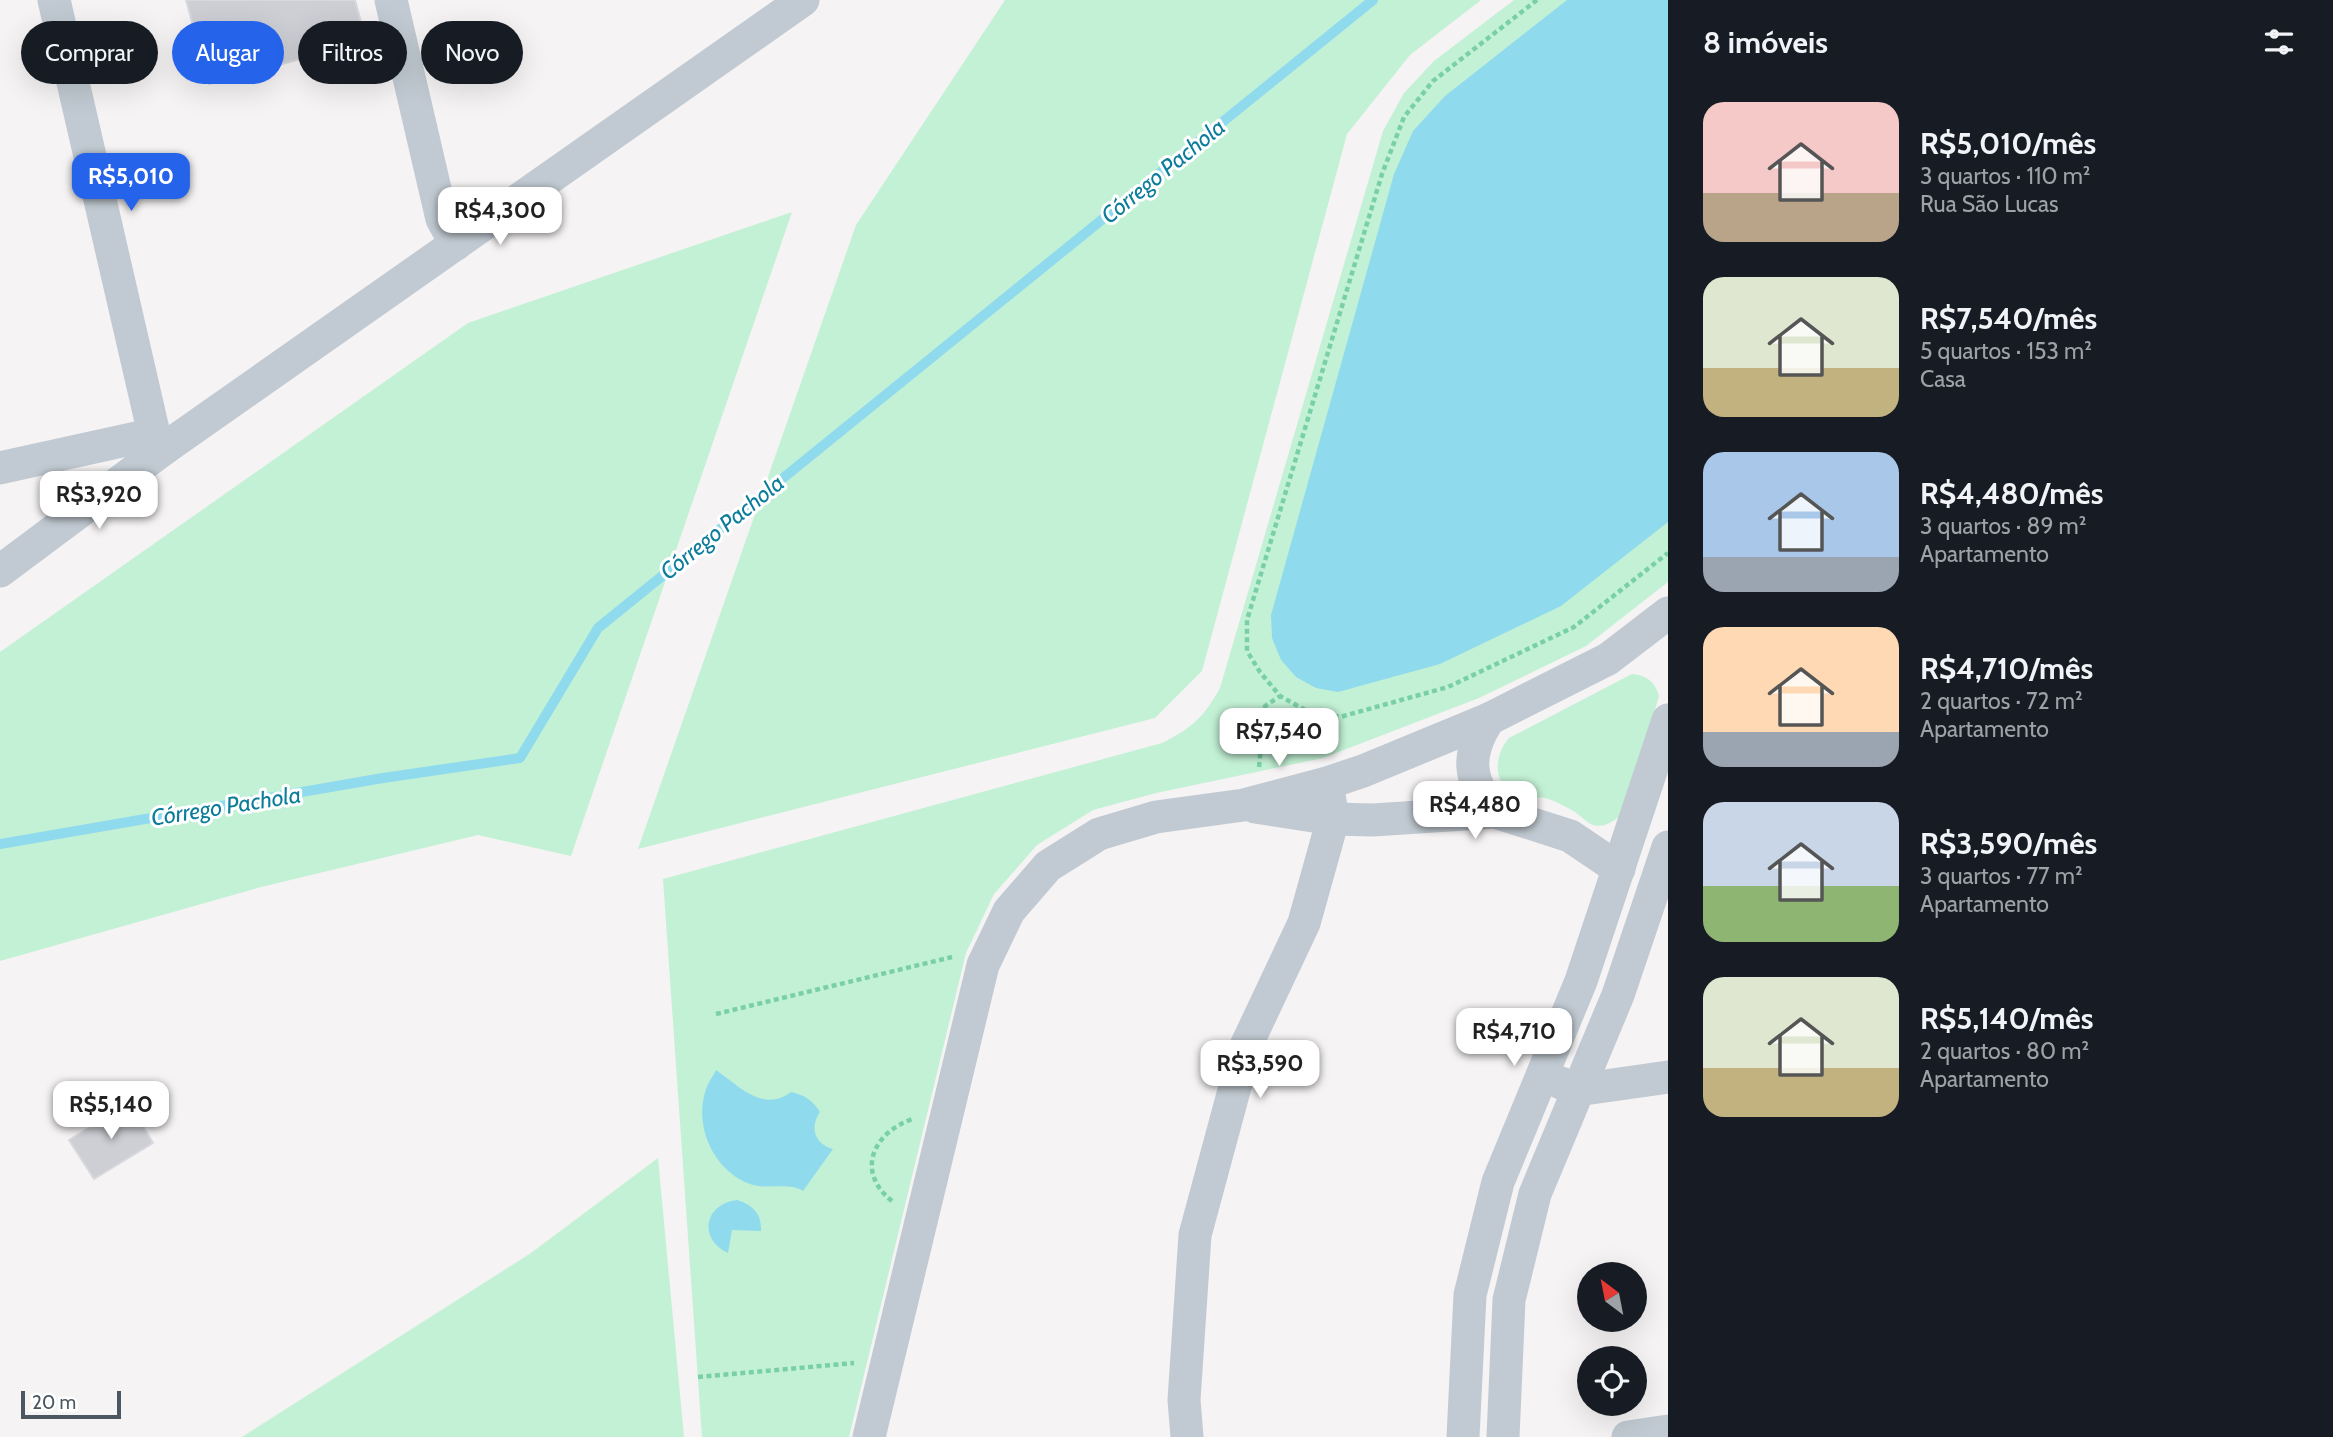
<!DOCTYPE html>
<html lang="pt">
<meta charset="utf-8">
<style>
:root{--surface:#171b24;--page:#20242c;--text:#f1f3f6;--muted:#9ea1a6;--accent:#2563eb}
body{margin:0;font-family:Cabin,sans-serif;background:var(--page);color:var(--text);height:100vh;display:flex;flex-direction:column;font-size:26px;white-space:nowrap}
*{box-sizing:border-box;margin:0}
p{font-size:23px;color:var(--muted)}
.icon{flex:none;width:38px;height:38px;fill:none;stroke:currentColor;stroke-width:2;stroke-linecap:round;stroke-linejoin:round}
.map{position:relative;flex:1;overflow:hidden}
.side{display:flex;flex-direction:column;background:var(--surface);width:665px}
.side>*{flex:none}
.guide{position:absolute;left:21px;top:21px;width:665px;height:63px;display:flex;gap:14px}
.needle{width:46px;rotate:328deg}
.buttons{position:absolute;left:1577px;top:1262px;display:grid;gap:14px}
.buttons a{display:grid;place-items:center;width:70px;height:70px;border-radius:50%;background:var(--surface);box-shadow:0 7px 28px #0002;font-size:35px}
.scale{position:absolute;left:21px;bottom:18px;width:100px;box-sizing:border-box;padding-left:7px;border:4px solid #4a5661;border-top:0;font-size:19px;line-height:24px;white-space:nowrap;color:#4a5661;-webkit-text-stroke:5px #fff;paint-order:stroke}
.price{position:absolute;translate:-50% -60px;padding:0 16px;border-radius:14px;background:#fff;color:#222;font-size:23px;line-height:46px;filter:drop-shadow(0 2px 4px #0008)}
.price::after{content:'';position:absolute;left:50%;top:42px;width:21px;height:16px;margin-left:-10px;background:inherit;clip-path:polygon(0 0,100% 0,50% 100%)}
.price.current{background:var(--accent);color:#fff}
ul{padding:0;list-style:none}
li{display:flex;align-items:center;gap:21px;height:175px;padding:0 35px}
li span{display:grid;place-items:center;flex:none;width:196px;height:140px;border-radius:21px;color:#555}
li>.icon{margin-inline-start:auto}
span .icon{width:84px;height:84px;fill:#fffc;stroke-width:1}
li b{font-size:30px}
h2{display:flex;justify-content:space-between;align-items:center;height:84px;padding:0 35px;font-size:30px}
.chip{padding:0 24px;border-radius:32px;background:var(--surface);box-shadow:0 7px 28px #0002;font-size:24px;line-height:63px}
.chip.current{background:var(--accent);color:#fff}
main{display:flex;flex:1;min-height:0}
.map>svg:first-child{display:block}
</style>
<main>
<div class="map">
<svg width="1668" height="1437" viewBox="0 0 1668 1437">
<rect width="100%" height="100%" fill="#f5f3f3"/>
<!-- green -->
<g fill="#c3f1d5">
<polygon points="1005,0 1481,0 1410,55 1347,134 1202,671 1155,718 638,849 856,225"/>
<path d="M1514,0h154v582l-82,64 -107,52 -156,60 -167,35 -63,17 -56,35 -43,49 -28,59 -117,484h-147l-39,-558 499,-136c30,-15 42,-26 58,-55l163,-557 21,-38 30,-32z"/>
<polygon points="792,212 571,856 478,835 261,887 0,961 0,652 468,323"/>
<path d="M1632,674c15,1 23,8 27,22l-33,113c-7,9 -20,20 -33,16 -6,-2 -12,-9 -18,-13 -7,-4 -16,-9 -24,-12 -10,-4 -22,-2 -32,-5 -28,-8 -25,-40 -10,-57z"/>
<polygon points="658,1158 684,1437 242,1437 531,1253"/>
</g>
<!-- water -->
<g fill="#90daee">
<polygon points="1567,0 1668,0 1668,522 1561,606 1440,664 1338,692 1316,688 1296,677 1281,660 1272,638 1271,615 1394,174 1413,131 1445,96"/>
<path d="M716,1070c23,16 47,43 75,22 14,3 21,8 29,20 -11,16 -5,32 13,37l-30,42c-13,-9 -36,-1 -53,-7 -36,-13 -57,-58 -44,-95 2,-6 7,-13 10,-19z"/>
<path d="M737,1200c16,5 25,14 24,31l-29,-1 -4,23c-30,-14 -24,-49 9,-53z"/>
</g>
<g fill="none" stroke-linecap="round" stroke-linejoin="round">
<!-- stream -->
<polyline stroke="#90daee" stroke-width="10" points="0,844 383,778 520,758 598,628 1373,0"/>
</g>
<!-- building -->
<g fill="#cdcfd5" stroke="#d7d9de" stroke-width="2">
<polygon points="186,0 355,0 366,41 209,84"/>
<polygon points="129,1103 153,1143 94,1179 69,1140"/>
</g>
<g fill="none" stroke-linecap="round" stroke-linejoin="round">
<!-- path -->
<g stroke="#7ad0a6" stroke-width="4.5" stroke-dasharray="5 3.5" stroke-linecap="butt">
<polyline points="1537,0 1433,81 1404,117 1382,174 1247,620 1247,651 1260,672 1280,696 1307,711 1340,717 1448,687 1574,627 1668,553"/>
<polyline points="1259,767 1265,706 1280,696"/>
<polyline points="716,1014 952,957"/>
<path d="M892,1201c-37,-29 -19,-69 21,-82"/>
<polyline points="698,1377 854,1363"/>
</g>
<!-- minor -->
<g stroke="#c1cad2" stroke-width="33">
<polyline points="54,0 154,434 165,448"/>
<polyline points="391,0 442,219 456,244"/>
<polyline points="0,468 154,434"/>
<polyline points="0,571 165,448 803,0"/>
<path d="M1489,719c-23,35 -22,61 6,93"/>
<polyline points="1255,807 1333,819 1373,820 1495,812 1570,836 1619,869"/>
<polyline points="1561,1083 1577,1090 1668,1077"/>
<polyline points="869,1437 983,965 1009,911 1048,866 1099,834 1156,817 1244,805 1327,783 1363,771 1489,719 1608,659 1668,613"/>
<polyline points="1187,1437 1184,1400 1195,1235 1246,1046 1304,923 1333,819 1327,783"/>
<polyline points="1463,1437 1470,1295 1498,1182 1581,981 1668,720"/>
<polyline points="1503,1437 1509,1300 1535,1194 1618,995 1668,847"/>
<polyline points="1628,1437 1668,1431"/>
</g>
</g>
<g text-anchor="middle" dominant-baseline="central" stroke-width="6" stroke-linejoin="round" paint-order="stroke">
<!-- water labels -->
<g font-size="23" font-style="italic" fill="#0c7c9b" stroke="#fff">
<text transform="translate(1163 171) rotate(-39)">Córrego Pachola</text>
<text transform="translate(722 527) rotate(-39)">Córrego Pachola</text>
<text transform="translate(226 806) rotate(-9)">Córrego Pachola</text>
</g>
</g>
</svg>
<div class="buttons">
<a><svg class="needle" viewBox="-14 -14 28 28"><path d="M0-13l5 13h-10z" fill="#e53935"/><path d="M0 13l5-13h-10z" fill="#9ea1a6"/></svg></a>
<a><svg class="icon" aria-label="locate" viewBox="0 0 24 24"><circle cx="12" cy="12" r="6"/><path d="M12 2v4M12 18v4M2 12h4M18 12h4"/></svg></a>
</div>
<div class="scale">20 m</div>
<b class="price current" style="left:131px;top:213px">R$5,010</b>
<b class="price" style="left:500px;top:247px">R$4,300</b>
<b class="price" style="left:99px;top:531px">R$3,920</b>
<b class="price" style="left:1279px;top:768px">R$7,540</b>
<b class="price" style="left:1475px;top:841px">R$4,480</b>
<b class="price" style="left:1514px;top:1068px">R$4,710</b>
<b class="price" style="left:1260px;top:1100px">R$3,590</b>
<b class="price" style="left:111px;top:1141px">R$5,140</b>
<div class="guide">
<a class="chip">Comprar</a>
<a class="chip current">Alugar</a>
<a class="chip">Filtros</a>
<a class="chip">Novo</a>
</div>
</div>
<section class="side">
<h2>8 imóveis<svg class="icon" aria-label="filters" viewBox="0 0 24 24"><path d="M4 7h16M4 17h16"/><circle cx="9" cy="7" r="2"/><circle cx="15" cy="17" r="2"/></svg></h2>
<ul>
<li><span style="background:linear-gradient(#f6c9c9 65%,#b9a48a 0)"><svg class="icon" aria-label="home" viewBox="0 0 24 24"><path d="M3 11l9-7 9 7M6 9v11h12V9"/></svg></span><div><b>R$5,010/mês</b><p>3 quartos · 110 m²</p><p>Rua São Lucas</p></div></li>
<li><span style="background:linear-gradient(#dfe7d0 65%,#c2b280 0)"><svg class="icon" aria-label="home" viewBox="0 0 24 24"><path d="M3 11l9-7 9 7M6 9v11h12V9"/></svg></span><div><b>R$7,540/mês</b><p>5 quartos · 153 m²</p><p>Casa</p></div></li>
<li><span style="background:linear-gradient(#a9c7e8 75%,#9aa5b1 0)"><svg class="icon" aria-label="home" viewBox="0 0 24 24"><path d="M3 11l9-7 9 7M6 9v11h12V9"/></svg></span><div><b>R$4,480/mês</b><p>3 quartos · 89 m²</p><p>Apartamento</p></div></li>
<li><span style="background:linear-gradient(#ffd9b3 75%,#9aa5b1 0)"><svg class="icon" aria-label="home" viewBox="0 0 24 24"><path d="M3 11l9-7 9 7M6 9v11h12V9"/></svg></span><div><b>R$4,710/mês</b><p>2 quartos · 72 m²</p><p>Apartamento</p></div></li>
<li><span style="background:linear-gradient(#c9d6e8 60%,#8fb573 0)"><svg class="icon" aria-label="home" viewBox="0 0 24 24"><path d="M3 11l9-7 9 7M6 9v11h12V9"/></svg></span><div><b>R$3,590/mês</b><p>3 quartos · 77 m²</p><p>Apartamento</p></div></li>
<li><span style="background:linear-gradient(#dfe7d0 65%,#c2b280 0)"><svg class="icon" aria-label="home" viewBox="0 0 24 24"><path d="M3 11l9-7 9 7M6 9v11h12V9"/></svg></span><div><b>R$5,140/mês</b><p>2 quartos · 80 m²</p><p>Apartamento</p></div></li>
</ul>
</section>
</main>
